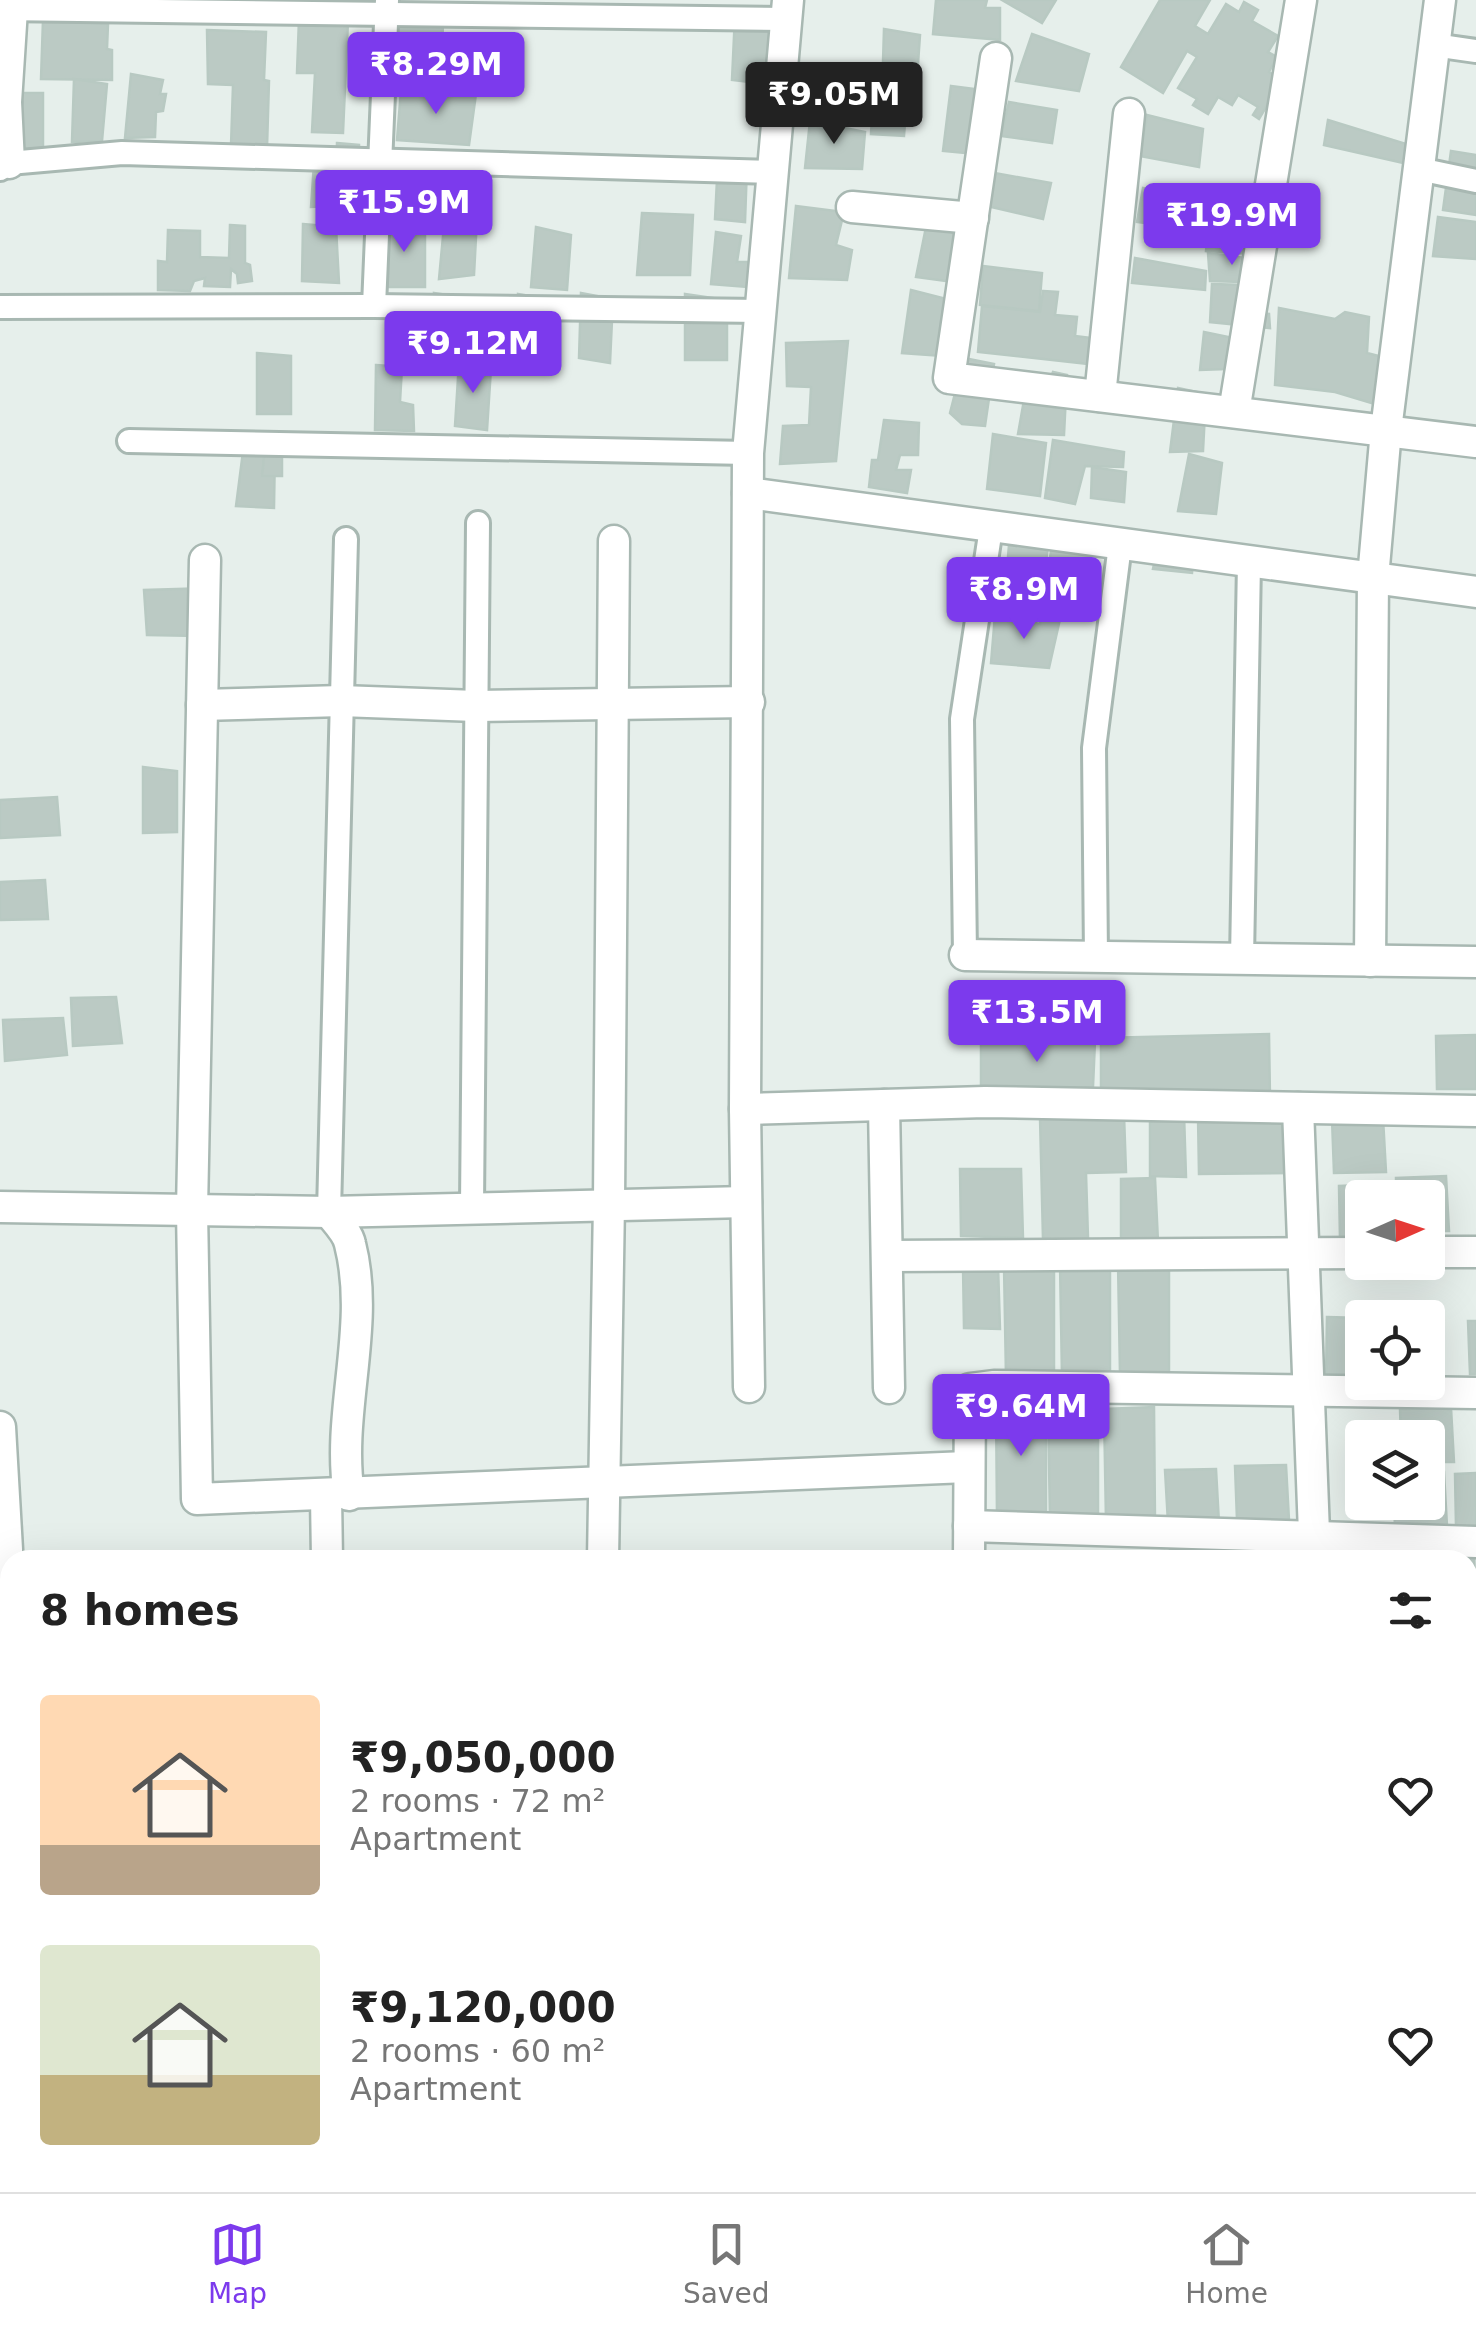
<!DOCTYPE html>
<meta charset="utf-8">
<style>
:root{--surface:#fff;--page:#f2f2f2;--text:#222;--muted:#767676;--line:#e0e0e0;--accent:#7c3aed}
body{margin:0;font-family:"DejaVu Sans",sans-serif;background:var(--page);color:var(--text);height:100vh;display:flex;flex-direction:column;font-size:38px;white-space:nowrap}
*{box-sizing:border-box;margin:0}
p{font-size:32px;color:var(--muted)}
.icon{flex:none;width:55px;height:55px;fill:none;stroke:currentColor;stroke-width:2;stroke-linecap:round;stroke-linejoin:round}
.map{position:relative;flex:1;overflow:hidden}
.side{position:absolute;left:0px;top:1550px;width:1478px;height:642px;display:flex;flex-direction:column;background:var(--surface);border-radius:30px 30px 0 0;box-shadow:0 10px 40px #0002}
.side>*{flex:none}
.needle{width:65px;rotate:87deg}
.tools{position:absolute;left:1345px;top:1180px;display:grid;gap:20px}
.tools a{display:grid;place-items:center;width:100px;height:100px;border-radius:10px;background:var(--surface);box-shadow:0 10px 40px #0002;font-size:50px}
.price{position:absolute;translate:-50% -85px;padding:0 22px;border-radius:10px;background:var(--accent);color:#fff;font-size:32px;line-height:65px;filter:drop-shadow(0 2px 5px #0008)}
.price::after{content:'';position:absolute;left:50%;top:60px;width:30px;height:22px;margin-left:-15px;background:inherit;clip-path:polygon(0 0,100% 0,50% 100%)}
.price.active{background:#222;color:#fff}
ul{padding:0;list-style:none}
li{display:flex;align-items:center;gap:30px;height:250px;padding:0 40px}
li span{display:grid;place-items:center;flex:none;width:280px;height:200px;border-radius:10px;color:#555}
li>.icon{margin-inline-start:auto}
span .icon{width:120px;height:120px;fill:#fffc;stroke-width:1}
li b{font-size:42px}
h2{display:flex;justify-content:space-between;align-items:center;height:120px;padding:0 40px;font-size:42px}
.dock{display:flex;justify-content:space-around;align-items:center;height:140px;border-top:2px solid var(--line);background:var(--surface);font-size:28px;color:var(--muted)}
.dock a{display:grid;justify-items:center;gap:5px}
.dock .active{color:var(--accent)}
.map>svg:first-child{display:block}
</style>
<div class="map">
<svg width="1476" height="2192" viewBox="0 0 1476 2192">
<rect width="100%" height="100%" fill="#e6efeb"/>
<!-- building -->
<g fill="#bbcac4" stroke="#b8c9c2" stroke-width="2.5">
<polygon points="936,0 987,0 985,8 1000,8 1000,40 933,34"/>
<polygon points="1002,0 1056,0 1042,23"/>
<polygon points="1160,0 1210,0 1195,26 1208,34 1226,4 1239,12 1244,2 1258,10 1252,21 1278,36 1268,52 1277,57 1269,72 1282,80 1259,119 1253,115 1258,107 1238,95 1232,105 1218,97 1208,114 1193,105 1197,99 1178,88 1197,57 1187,51 1163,93 1121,67"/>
<polygon points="735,15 770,18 767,84 732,80"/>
<polygon points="430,18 443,22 441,86 394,86 394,27 428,28"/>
<polygon points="299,19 348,21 343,133 312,132 315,73 297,73"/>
<polygon points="43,20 108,24 107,49 112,50 112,80 41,79"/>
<polygon points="884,29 920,35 918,64 883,62"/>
<polygon points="207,30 266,32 264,80 269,81 267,148 231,146 233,85 208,84"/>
<polygon points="1032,34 1089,54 1079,91 1016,81"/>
<polygon points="131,74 163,80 160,94 166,94 163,111 156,112 155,137 125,138"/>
<polygon points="874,78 908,84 904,136 871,134"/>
<polygon points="74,79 107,84 102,141 72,142"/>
<polygon points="951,86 983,90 975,154 943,151"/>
<polygon points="401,90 476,94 469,145 397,140"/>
<polygon points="0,93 43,93 43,151 0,152"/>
<polygon points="1009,102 1057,110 1052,143 1001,136"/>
<polygon points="1147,115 1203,129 1199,167 1140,156"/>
<polygon points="1328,120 1416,147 1412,165 1324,145"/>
<polygon points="810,121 865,132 862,169 805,168"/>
<polygon points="337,143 359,145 357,207 335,205"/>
<polygon points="315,149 331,149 329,206 311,207"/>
<polygon points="1451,151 1476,155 1476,215 1443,210"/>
<polygon points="718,160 747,166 745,222 715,219"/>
<polygon points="989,172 1051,183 1043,219 987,206"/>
<polygon points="1143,188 1216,200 1213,232 1137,222"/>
<polygon points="796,206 844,212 836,245 852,250 847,280 789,278"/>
<polygon points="642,213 693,215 690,275 637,275"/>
<polygon points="445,215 477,218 474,275 439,279"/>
<polygon points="1438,217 1476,222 1476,259 1433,256"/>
<polygon points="384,222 425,224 425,287 383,287"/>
<polygon points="303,224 336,227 339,283 302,281"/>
<polygon points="1208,224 1267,230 1267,255 1206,251"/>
<polygon points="230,225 245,226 245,263 250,265 252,281 238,283 237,274 231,269 230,287 204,286 205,278 194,281 190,291 158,290 158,261 167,262 168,230 200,231 200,257 229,258"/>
<polygon points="536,227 571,235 567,290 531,287"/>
<polygon points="926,227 961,234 954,282 916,277"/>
<polygon points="716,232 741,236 737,262 750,262 747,287 711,284"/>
<polygon points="1208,253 1268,261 1242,282 1210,281"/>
<polygon points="1135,258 1206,271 1205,290 1132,283"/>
<polygon points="983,266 1042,273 1039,311 980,305"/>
<polygon points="1212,284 1245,285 1245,312 1269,314 1270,328 1210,322"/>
<polygon points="911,290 950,300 942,356 902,353"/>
<polygon points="1043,291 1058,292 1055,315 1077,317 1075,336 1100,339 1098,365 978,352 982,306 1040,312"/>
<polygon points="434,293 468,298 469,358 435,351"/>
<polygon points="581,293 613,299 610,363 579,358"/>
<polygon points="518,294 554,300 546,360 515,357"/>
<polygon points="685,294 727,300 727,360 685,360"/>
<polygon points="389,297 418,298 423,351 390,349"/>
<polygon points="1279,308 1335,319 1345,312 1369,317 1367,353 1390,359 1381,406 1335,392 1275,385"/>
<polygon points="1204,332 1257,343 1227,369 1200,370"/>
<polygon points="848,341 836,461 780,464 783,426 809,425 811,387 787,386 786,343"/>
<polygon points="257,353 291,356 291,414 257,414"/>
<polygon points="964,358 994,364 985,426 962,424 950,413"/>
<polygon points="459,362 491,368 487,430 455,426"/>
<polygon points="376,365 402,367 400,402 413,405 414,431 375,430"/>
<polygon points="1029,372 1050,379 1053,372 1067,375 1064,435 1018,434"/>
<polygon points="1178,388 1206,394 1203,451 1170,452"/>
<polygon points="884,420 919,423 918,455 900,455 896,470 911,470 907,493 869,487 872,460 878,460"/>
<polygon points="993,434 1046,443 1040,496 987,489"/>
<polygon points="245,436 275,448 274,508 236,506"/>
<polygon points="266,437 282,438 282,476 262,476"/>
<polygon points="1053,440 1124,452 1123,467 1085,466 1075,504 1045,498"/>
<polygon points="1189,454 1222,463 1216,514 1178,511"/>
<polygon points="1092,467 1126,472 1124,502 1091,498"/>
<polygon points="1011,521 1050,528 1043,588 1006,581"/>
<polygon points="1055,526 1091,533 1082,594 1045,589"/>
<polygon points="1160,537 1195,543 1192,573 1153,569"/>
<polygon points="209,588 199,636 147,635 144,590"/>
<polygon points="1043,614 1060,619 1049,668 991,663 995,615 1040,624"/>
<polygon points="143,767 177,771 177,832 143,833"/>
<polygon points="57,797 60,835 0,838 0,800"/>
<polygon points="45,880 48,919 0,920 0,882"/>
<polygon points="116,997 122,1043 73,1046 71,998"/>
<polygon points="63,1018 67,1055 5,1061 3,1020"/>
<polygon points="1269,1034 1270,1098 1101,1095 1101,1038"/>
<polygon points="1476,1035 1476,1089 1437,1089 1436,1036"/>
<polygon points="1095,1041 1093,1087 981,1091 981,1043"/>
<polygon points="1150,1114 1184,1114 1186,1177 1150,1176"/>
<polygon points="1124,1115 1126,1172 1086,1173 1088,1238 1043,1239 1040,1117"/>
<polygon points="1291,1115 1292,1173 1199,1174 1198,1116"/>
<polygon points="1383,1118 1386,1172 1334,1173 1332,1119"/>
<polygon points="960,1169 1021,1169 1023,1238 961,1236"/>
<polygon points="1446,1176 1449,1231 1428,1231 1428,1198 1396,1198 1396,1178"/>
<polygon points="1155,1178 1158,1242 1121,1240 1121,1179"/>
<polygon points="1389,1184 1390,1198 1362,1198 1362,1239 1340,1239 1339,1186"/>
<polygon points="1169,1261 1169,1374 1120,1374 1118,1262"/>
<polygon points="1110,1262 1110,1376 1062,1376 1060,1263"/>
<polygon points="1054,1264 1054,1377 1006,1377 1004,1265"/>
<polygon points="998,1265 1000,1329 964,1328 963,1266"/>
<polygon points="1327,1317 1362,1318 1362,1378 1326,1377"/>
<polygon points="1468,1321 1476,1321 1476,1374 1470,1374"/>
<polygon points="1046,1402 1046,1516 997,1516 996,1404"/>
<polygon points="1098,1406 1098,1520 1050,1519 1048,1407"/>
<polygon points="1154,1407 1155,1520 1106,1521 1104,1409"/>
<polygon points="1451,1408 1454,1462 1428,1462 1428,1438 1401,1438 1400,1409"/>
<polygon points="1286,1465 1289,1520 1237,1520 1235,1466"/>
<polygon points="1216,1469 1219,1523 1168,1523 1165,1470"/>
<polygon points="1444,1472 1447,1526 1395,1527 1394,1502 1428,1502 1428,1473"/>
<polygon points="1476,1473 1476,1527 1456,1527 1455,1474"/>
<polygon points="1220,1548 1220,1560 1171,1560 1170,1550"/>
<polygon points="1164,1551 1164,1560 1115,1560 1114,1553"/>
<polygon points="542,1553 542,1560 509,1560 509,1554"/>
<polygon points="1283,1554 1283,1560 1233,1560 1233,1556"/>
<polygon points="1474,1554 1476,1608 1468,1608 1468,1560 1423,1560 1423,1555"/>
<polygon points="1055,1555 1055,1560 1005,1560 1005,1557"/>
<polygon points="1111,1555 1111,1560 1061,1560 1061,1557"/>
<rect x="1468" y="1704" width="8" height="54"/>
<polygon points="1476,1908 1476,1962 1468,1962 1468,1909"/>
<rect x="1468" y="2006" width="8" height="112"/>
<polygon points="1468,2150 1476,2150 1476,2192 1431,2192 1431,2182 1468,2182"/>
<polygon points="773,2182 848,2182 849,2192 774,2192"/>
<rect x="1149" y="2182" width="69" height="10"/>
<rect x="1235" y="2182" width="57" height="10"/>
</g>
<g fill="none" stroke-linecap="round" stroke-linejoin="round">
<defs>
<g id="lane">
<polyline points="0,9 786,19"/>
<polyline points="1434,45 1476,51"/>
<polyline points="0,169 9,163 122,153 773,172"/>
<polyline points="1419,169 1476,181"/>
<polyline points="374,306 387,0"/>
<polyline points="0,307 374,306 760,311"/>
<polyline points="129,441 748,453"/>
<polyline points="965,955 962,719 991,528"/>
<polyline points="1096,957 1094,748 1120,545"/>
<polyline points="1242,959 1249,562"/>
<polyline points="472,1206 478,523"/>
<polyline points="329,1212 346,539"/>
</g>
<g id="street">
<polyline points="996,58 949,378 1476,442"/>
<polyline points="0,102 6,102 9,163"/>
<polyline points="6,102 12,9"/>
<polyline points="852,207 973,218"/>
<polyline points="1100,396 1129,114"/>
<polyline points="1234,412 1301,0"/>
<polyline points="748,493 1476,592"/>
<polyline points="205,560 192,1210 197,1499 967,1467"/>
<polyline points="202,705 341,701 476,706 749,702"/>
<polyline points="965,955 1476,962"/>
<polyline points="1370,961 1373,578 1386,430 1440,0"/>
<polyline points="884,1105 889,1388"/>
<polyline points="1298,1108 1315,1560"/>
<polyline points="745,1109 985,1102 1476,1111"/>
<polyline points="0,1207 329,1212 746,1202"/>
<path d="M329,1212c7,9 19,21 21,32 21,82 -14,169 -1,251"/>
<polyline points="1428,1252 1476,1252"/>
<polyline points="888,1256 1362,1253"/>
<polyline points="749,1387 745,1109 748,453 788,0"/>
<polyline points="0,1427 10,1602"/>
<polyline points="326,1496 327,1560"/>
<polyline points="969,1526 1476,1542"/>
<polyline points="603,1560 609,1203 614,541"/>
<polyline points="969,1560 970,1389 994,1386 1476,1393"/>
<polyline points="0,1626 10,1625"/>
<polyline points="1468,1681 1476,1681"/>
<polyline points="0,1763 10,1762"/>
<polyline points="0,1884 10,1884"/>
<polyline points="1468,1987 1476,1988"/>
<polyline points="0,2064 10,2064"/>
<polyline points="1468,2125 1476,2125"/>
<polyline points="41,2182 41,2192"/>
<polyline points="207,2182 207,2192"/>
<polyline points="340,2182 340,2192"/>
<polyline points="478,2182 479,2192"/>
<polyline points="604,2182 605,2192"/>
<polyline points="744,2182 744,2192"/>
<polyline points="978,2192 978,2182"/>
<polyline points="1312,2192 1312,2182"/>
</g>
</defs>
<!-- lane casing -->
<use href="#lane" stroke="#a8b8b2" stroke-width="28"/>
<!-- street casing -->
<use href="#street" stroke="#a8b8b2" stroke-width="35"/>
<!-- lane -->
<use href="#lane" stroke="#fff" stroke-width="22"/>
<!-- street -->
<use href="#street" stroke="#fff" stroke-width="30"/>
</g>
</svg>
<div class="tools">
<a><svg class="needle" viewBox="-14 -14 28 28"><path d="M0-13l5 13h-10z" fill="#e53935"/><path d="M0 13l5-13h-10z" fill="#767676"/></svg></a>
<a><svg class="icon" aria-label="locate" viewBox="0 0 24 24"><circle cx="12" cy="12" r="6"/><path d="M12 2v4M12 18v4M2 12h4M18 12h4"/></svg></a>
<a><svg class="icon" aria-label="layers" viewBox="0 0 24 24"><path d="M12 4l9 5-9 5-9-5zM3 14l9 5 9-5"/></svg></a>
</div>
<b class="price" style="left:436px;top:117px">₹8.29M</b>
<b class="price active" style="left:834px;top:147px">₹9.05M</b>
<b class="price" style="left:404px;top:255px">₹15.9M</b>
<b class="price" style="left:1232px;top:268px">₹19.9M</b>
<b class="price" style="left:473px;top:396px">₹9.12M</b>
<b class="price" style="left:1024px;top:642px">₹8.9M</b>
<b class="price" style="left:1037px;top:1065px">₹13.5M</b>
<b class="price" style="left:1021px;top:1459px">₹9.64M</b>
<section class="side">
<h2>8 homes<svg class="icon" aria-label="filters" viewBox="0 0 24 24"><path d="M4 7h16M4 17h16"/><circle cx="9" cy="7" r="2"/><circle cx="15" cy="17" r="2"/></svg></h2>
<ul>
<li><span style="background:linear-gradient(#ffd9b3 75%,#b9a48a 0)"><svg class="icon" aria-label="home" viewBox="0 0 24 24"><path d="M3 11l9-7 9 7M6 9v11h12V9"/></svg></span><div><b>₹9,050,000</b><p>2 rooms · 72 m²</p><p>Apartment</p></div><svg class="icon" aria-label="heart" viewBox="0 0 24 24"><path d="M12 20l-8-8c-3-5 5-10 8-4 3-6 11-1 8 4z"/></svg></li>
<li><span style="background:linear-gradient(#dfe7d0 65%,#c2b280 0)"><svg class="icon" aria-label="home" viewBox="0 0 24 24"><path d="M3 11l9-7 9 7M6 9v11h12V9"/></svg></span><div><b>₹9,120,000</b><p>2 rooms · 60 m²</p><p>Apartment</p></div><svg class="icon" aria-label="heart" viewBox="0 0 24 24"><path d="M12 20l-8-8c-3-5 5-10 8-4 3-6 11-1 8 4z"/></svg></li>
</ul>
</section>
</div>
<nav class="dock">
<a class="active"><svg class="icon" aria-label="map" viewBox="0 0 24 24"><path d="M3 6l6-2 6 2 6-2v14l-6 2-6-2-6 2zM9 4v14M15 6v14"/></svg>Map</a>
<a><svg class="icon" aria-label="saved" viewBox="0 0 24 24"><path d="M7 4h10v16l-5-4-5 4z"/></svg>Saved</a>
<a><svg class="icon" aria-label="home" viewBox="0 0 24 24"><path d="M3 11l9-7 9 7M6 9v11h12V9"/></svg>Home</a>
</nav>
